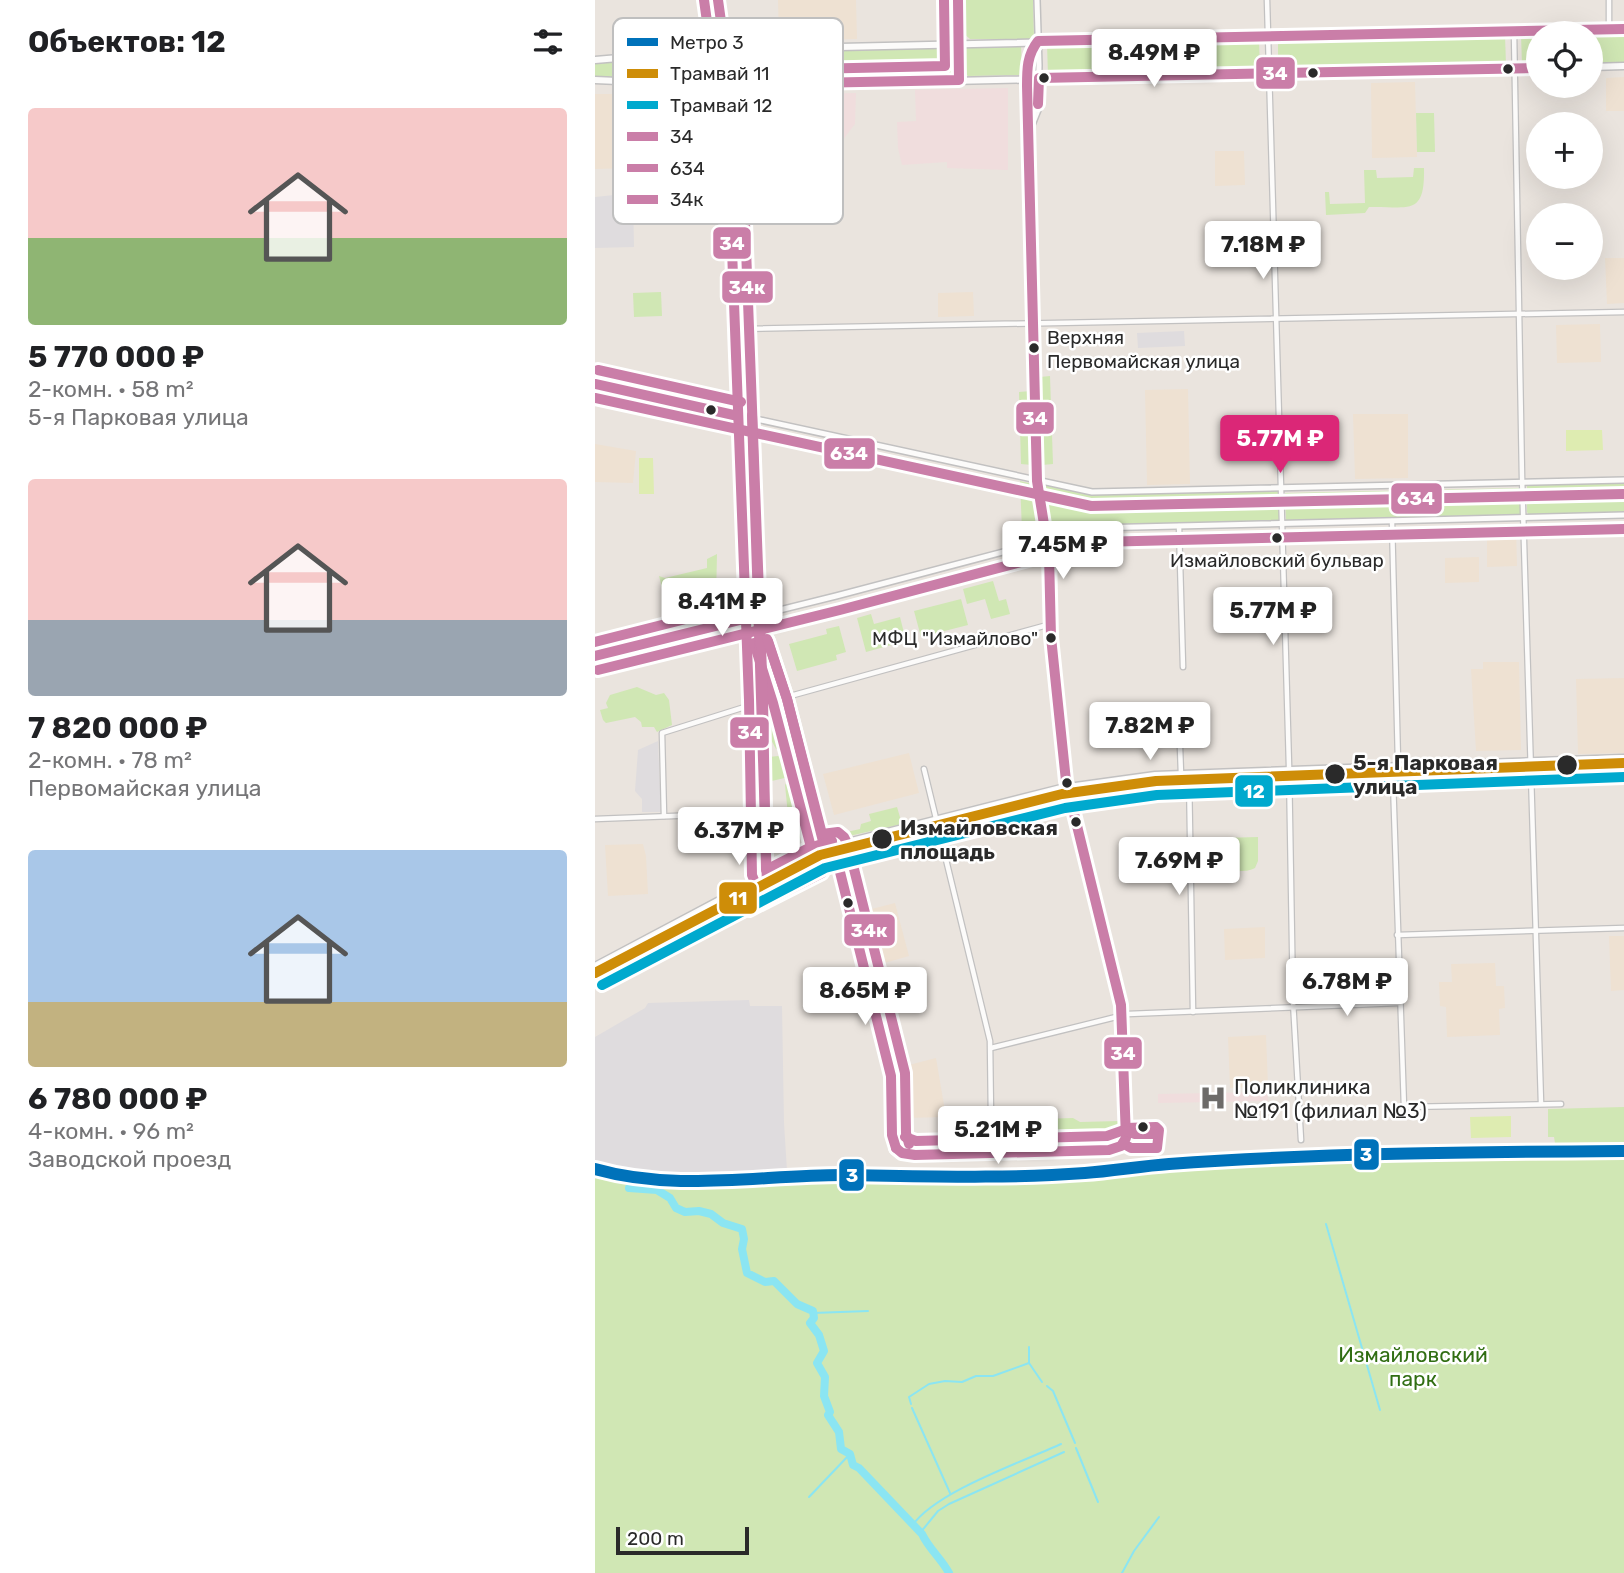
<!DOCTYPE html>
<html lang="ru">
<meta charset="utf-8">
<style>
:root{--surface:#fff;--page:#f6f6f6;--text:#202124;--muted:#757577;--accent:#db2777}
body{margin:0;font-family:Rubik,sans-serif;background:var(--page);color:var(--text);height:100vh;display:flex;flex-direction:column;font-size:26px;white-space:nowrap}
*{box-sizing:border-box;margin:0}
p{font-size:23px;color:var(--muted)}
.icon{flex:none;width:38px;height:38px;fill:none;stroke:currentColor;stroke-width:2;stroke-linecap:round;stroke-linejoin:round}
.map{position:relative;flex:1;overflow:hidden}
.details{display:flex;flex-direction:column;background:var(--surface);width:595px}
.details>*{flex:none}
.controls{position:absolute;left:931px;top:21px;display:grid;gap:14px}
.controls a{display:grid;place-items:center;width:77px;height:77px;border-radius:50%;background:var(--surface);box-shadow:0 7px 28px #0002;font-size:35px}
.scale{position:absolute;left:21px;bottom:18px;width:133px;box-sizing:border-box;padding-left:7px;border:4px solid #2a2a2a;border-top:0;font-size:19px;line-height:24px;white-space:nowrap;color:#2a2a2a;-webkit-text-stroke:5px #fff;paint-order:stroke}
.price{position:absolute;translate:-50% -60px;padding:0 16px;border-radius:7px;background:#fff;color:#222;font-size:23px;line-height:46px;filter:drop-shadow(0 2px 4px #0008)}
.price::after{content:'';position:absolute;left:50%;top:42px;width:21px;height:16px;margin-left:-10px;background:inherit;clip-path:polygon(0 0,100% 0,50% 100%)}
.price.on{background:var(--accent);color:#fff}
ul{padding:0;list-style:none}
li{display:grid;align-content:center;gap:14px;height:371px;padding:0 28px}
li span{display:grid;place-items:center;height:217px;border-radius:7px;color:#555}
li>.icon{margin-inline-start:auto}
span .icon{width:126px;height:126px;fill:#fffc;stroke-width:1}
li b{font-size:30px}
h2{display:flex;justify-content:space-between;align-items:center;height:84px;padding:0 28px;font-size:30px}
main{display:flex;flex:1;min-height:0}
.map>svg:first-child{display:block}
</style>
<main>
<section class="details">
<h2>Объектов: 12<svg class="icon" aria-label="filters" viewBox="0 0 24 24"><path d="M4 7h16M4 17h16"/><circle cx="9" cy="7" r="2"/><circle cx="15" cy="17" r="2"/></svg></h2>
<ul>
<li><span style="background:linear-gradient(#f6c9c9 60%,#8fb573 0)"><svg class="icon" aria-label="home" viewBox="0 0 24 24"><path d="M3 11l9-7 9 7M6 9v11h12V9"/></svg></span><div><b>5 770 000 ₽</b><p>2-комн. · 58 m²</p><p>5-я Парковая улица</p></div></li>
<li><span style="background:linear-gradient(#f6c9c9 65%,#9aa5b1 0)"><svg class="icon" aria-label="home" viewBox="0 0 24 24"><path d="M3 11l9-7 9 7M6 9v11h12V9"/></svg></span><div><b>7 820 000 ₽</b><p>2-комн. · 78 m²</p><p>Первомайская улица</p></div></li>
<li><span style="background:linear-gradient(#a9c7e8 70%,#c2b280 0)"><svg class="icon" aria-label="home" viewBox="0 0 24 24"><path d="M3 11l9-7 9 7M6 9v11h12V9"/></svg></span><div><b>6 780 000 ₽</b><p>4-комн. · 96 m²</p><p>Заводской проезд</p></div></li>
</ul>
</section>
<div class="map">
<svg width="1029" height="1573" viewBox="0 0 1029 1573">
<rect width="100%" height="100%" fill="#eae4de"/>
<!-- industrial -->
<g fill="#dfdcde">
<polygon points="38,193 39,247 0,248 0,197"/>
<polygon points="589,331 590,346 543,348 542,333"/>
<polygon points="63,741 66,812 47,812 47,799 40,791 43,750"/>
<polygon points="154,1000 155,1006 187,1006 189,1123 192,1171 43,1175 0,1164 0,1037 50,1008 53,1003"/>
</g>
<!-- education -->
<g fill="#eee1d2">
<polygon points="183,0 261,0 262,39 184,41"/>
<polygon points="1029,77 1029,111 1011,111 1011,78"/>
<polygon points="820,82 822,157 777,158 776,83"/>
<polygon points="0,94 33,94 35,168 0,169"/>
<polygon points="620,151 649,151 650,185 620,186"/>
<polygon points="1010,258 1029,258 1029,303 1012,304"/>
<polygon points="378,292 379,316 343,317 343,293"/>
<polygon points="1005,324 1006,362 962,363 961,325"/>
<polygon points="593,389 595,484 552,485 550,390"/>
<polygon points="758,414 813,414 813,478 760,479"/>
<polygon points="0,444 41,451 38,483 0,482"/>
<polygon points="921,527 922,566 892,567 892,528"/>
<polygon points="884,557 884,582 850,583 850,558"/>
<polygon points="888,662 924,662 926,750 881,751 876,669 888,669"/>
<polygon points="1029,678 1029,753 983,754 981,679"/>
<polygon points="314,753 324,793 239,815 228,774"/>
<polygon points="48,844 51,856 53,894 13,896 10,845"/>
<polygon points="300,903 314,956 279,966 265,912"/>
<polygon points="670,927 670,958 630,960 629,929"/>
<polygon points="1014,936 1029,936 1029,990 1016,991"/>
<polygon points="900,963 901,986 909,986 910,1008 904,1009 905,1035 852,1037 851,1007 845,1006 844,982 857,982 856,964"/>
<polygon points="671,1035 673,1086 635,1088 633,1037"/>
<polygon points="341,1058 351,1117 309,1118 309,1086 306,1067"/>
</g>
<!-- medical -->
<g fill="#f0dddd">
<polygon points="413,88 413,170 352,168 352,162 307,165 303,148 302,122 321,121 320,90"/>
<polygon points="261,93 260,124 240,150 234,169 173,172 173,168 148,169 137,96"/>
<polygon points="672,1092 673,1101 563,1103 563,1094"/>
</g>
<!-- green -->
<g fill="#d0e7b4">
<polygon points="367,0 438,0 439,39 375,39 367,32"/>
<polygon points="1029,32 1029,63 996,64 996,33 989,33"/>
<polygon points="943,34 943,65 927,65 926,35"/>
<polygon points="910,35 911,65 683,71 683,40"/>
<polygon points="664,40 665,72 453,76 452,44"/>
<polygon points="426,45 427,72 424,75 373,76 369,73 369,47"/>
<polygon points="356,46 360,49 360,75 358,78 135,84 124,81 120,58 123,53"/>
<polygon points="104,54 113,57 117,79 114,82 0,77 0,62"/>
<polygon points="821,113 839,113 840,152 822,152"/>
<polygon points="121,121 131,247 122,247 116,122"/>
<path d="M819,168h10c1,49 -15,38 -55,39l-4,6 -39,2 -1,-23h4l1,12 35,-1 -1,-33h12l1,8 36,-1z"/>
<polygon points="66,292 67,316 39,317 38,293"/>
<polygon points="455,376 458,464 447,465 445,377"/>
<polygon points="436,391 437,465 426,464 424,392"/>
<polygon points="425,481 434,483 436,486 446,530 427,531"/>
<polygon points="1029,482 1029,512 934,515 932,512 932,485"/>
<polygon points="452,485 499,495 683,491 685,518 684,521 501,525 459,535 456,533 447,490"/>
<polygon points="925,488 925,515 691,522 690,493"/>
<polygon points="122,554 121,599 73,611 64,576 70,578 112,568 112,559"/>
<polygon points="398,581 404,601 411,599 415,614 396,619 390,599 372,604 368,589"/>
<polygon points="366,599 373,625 326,637 319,611"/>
<polygon points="276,614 279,624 305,617 311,641 271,652 262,618"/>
<polygon points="244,626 251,652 241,655 242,660 202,671 194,644 232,634 231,629"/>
<polygon points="42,687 61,695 69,693 74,700 77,725 62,732 59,727 47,727 46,722 40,717 11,723 8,720 5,710 13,708 11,703 15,695"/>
<polygon points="171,704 176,710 185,748 181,749 175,738 171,739 174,757 183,756 190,760 194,777 168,783 170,805 175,818 175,823 178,827 181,851 168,858 166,856 162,712 163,707"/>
<polygon points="192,782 196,784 208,836 196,844 191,842 190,827 197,821 193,815 190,785"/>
<polygon points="302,807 307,824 241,839 238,826 240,826 243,834 265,829 266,824 276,821 274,814"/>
<path d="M663,837v24l-3,7c-6,3 -10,3 -17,3 -19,0 -15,-19 -16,-33z"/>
<polygon points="1029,1107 1029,1142 960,1143 959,1137 953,1137 953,1109"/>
<polygon points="478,1118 485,1122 524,1121 525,1136 517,1142 415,1144 413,1142 401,1143 401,1145 393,1145 392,1143 344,1145 344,1142 380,1121"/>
<path d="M953,1154l2,2 74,-1v418h-1029v-401l39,10h73l1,6 105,-7 275,-5v-2c43,0 85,-9 128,-10 110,-3 221,-7 332,-10z"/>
</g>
<!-- pitch -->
<g fill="#deecb1">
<polygon points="971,430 1007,430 1008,450 971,451"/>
<polygon points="44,458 58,458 59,494 44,494"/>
<polygon points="916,1116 916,1137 876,1138 875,1117"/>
</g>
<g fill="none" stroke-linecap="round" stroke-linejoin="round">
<!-- stream -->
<g stroke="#8be5f2" stroke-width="2">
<polyline points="731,1224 785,1410"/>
<polyline points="218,1313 273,1311"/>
<polyline points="434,1347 434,1363 447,1382"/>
<polyline points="452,1386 458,1391 480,1443"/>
<polyline points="316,1404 314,1397 334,1384 350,1381 367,1382 381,1376 398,1376 434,1363"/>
<polyline points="317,1408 355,1493"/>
<polyline points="481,1448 503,1502"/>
<polyline points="214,1497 255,1454"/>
<path d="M317,1526c23,-34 110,-64 149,-82"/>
<polyline points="325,1533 343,1511 354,1504 469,1452"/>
<polyline points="527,1573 539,1551 564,1517"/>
</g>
<!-- river -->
<path stroke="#8be5f2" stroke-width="8" d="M34,1188l28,2 13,8 6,10 9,4 14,-1 12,3 12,9 19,6 2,10 -2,10 5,24 18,9 9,-1 23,23 16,7 1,7 -4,5 9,12 5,16 -7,12 8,14 -1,19 6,16 -2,3 11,17 2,17 9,5 3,11 6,3 63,66c7,15 19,24 27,39"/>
<defs>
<g id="minor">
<polyline points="109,0 116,50"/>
<polyline points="672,0 694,766 698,1001 706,1140"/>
<polyline points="1014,30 1014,0"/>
<polyline points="919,32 927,477 946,1103"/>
<polyline points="140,329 1029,312"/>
<polyline points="797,521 803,762 798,780 809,1107 966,1104"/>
<polyline points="584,526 588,667"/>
<polyline points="154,700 175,694"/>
<polyline points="177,701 456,624"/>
<polyline points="585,747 586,774"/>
<polyline points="329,769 395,1041 396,1118 377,1120 338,1141 335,1149"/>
<polyline points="594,774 598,1012"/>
<polyline points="69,816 67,733 153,706"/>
<polyline points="0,819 156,813"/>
<polyline points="802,935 1029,928"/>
<polyline points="396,1048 533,1014 804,1003"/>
</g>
<g id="tertiary">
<polyline points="363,0 364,80"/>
<polyline points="116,50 132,166 136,223 154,700 157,875 163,890"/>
<polyline points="435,130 443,110 444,65 442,0"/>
<polyline points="0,384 497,492 1029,480"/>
<polyline points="149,619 154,626 178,703 219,861"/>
<polyline points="0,656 241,596 499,528 1029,515"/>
<polyline points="238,845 296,1076 298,1143 307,1153 320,1155 514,1150 526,1146 531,1135 526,1005 471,781 456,637 454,555 442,481 432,79 433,53 443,41"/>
<polyline points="302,1149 529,1144"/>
</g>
<g id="secondary">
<polyline points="0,60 116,50 1029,29"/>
<polyline points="996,67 1029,66"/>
<polyline points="0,80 135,86 943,68"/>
<polyline points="0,966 217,851 466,788 560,775 1029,758"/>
<polyline points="0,978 219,861 352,825 475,795 562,784 751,778 823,772 1029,766"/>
</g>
</defs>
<!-- minor casing -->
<use href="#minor" stroke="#c2c1c1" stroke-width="7"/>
<!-- tertiary casing -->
<use href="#tertiary" stroke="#c2c1c1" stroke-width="8"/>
<!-- secondary casing -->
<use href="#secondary" stroke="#c2c1c1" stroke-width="9"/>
<!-- minor -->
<use href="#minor" stroke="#fcfbfa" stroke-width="4.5"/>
<!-- tertiary -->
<use href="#tertiary" stroke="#fcfbfa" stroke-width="5"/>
<!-- secondary -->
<use href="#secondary" stroke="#fcfbfa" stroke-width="6"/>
<defs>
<g id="bus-1">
<polyline points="109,0 132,166 136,223 154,700 157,875 163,890 219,861 241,854"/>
<polyline points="121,85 364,80 363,0"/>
<polyline points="443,104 444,78 943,68"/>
<polyline points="0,384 143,416"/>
<polyline points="159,643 178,703 217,851 238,845 239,848 296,1076 297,1135 301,1148"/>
<polyline points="0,656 149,619"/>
<polyline points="529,1144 536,1148 562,1148 564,1130 561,1127 531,1128"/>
<path d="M301,1148l6,5 13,2 194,-5 12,-4 5,-8 -5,-133 -55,-224 -15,-144 -2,-82 -12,-74 -10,-395c0,-17 0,-31 11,-45l586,-12"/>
</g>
<g id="bus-2">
<polyline points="0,398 496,506 1029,494"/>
<polyline points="3,670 245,610 501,542 1029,529"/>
<polyline points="154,910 227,873 233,861 192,699 173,641"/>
<polyline points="7,978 166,893 172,885 157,415"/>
</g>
<g id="bus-3">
<polyline points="123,0 146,164 150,222 168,699 171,870 214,848 237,841"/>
<polyline points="121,71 350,66 349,0"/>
<polyline points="3,370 146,402"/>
<polyline points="172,639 192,699 227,834 243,832 249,837 253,845 310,1073 311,1133 314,1144"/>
<polyline points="0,642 146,605"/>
<polyline points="310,1137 321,1141 512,1136 529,1130 540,1134 559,1134"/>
</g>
</defs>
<!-- bus-1 casing -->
<use href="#bus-1" stroke="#fff" stroke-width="16"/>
<!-- bus-2 casing -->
<use href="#bus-2" stroke="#fff" stroke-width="16"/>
<!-- bus-3 casing -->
<use href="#bus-3" stroke="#fff" stroke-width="16"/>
<!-- bus-1 -->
<use href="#bus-1" stroke="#ca7ea8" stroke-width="10"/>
<!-- bus-2 -->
<use href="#bus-2" stroke="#ca7ea8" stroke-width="10"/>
<!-- bus-3 -->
<use href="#bus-3" stroke="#ca7ea8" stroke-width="10"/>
<defs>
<polyline id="tram-1" points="0,973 225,855 467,794 561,781 1029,763"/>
<polyline id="tram-2" points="7,985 230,868 470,808 562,795 1029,777"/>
</defs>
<!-- tram-1 casing -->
<use href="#tram-1" stroke="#fff" stroke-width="16"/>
<!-- tram-2 casing -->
<use href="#tram-2" stroke="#fff" stroke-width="16"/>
<!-- tram-1 -->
<use href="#tram-1" stroke="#ce8d08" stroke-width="10"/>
<!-- tram-2 -->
<use href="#tram-2" stroke="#00a9ce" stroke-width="10"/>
<defs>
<path id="metro-1" d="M0,1169c80,23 165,6 247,6 81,1 162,4 243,-2 28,-2 56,-7 84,-9 151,-11 304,-12 455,-13"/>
</defs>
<!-- metro-1 casing -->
<use href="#metro-1" stroke="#fff" stroke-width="18"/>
<!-- metro-1 -->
<use href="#metro-1" stroke="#0072ba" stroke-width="12"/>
</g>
<!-- icons -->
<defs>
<symbol id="hospital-bare" viewBox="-9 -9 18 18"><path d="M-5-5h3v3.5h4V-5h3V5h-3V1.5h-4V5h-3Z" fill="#6d6b69" stroke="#fff" stroke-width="2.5" paint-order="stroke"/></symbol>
</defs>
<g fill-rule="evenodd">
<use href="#hospital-bare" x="599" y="1079" width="38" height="38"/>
</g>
<!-- markers -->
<g fill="#2a2a2a" stroke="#fff" stroke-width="2.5">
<circle cx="913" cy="69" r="6"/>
<circle cx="718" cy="73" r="6"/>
<circle cx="449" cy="78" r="6"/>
<circle cx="439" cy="348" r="6"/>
<circle cx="116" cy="410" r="6"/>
<circle cx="682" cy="538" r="6"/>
<circle cx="456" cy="638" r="6"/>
<circle cx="972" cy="765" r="11"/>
<circle cx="740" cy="774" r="11"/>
<circle cx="472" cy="783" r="6"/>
<circle cx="481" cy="822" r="6"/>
<circle cx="287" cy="839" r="11"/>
<circle cx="253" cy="903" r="6"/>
<circle cx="548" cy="1127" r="6"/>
</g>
<g text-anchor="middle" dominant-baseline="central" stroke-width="5" stroke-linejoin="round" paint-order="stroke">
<!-- bus labels -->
<g font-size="19" fill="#2a2a2a" stroke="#fff" text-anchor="start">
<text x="452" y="337">Верхняя<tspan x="452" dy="24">Первомайская улица</tspan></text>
<text x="682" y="560" text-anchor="middle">Измайловский бульвар</text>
<text x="443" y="638" text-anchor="end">МФЦ "Измайлово"</text>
</g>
<!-- stop labels -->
<g font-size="21" font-weight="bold" fill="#2a2a2a" stroke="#fff" text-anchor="start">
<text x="758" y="762">5-я Парковая<tspan x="758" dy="24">улица</tspan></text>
<text x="305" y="827">Измайловская<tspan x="305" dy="24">площадь</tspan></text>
</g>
<!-- poi labels -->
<g font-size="21" fill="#2a2a2a" stroke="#fff" text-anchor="start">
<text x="639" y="1086">Поликлиника<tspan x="639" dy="24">№191 (филиал №3)</tspan></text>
</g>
<!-- park labels -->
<g font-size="21" fill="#316e13" stroke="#fff">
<text x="818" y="1354">Измайловский<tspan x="818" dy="24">парк</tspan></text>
</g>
</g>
<!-- legend -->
<rect x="18" y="18" width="230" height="206" rx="10" fill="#fff" stroke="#bfbfbf" stroke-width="2"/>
<rect x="32" y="38" width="31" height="8" fill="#0072ba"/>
<rect x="32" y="69" width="31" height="9" fill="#ce8d08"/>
<rect x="32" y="101" width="31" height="8" fill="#00a9ce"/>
<rect x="32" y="132" width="31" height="9" fill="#ca7ea8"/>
<rect x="32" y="164" width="31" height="8" fill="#ca7ea8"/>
<rect x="32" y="195" width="31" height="9" fill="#ca7ea8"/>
<g font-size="19" fill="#2a2a2a">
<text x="75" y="49">Метро 3</text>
<text x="75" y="80">Трамвай 11</text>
<text x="75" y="112">Трамвай 12</text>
<text x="75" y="143">34</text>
<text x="75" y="175">634</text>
<text x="75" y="206">34к</text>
</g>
<g stroke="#fff" stroke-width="2.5">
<rect x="660" y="56" width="41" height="34" rx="7" fill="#ca7ea8"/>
<rect x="117" y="226" width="40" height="34" rx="7" fill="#ca7ea8"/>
<rect x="126" y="270" width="53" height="34" rx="7" fill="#ca7ea8"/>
<rect x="420" y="401" width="40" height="34" rx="7" fill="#ca7ea8"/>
<rect x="228" y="437" width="53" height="33" rx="7" fill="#ca7ea8"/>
<rect x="795" y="482" width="53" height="33" rx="7" fill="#ca7ea8"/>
<rect x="134" y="716" width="41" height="33" rx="7" fill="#ca7ea8"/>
<rect x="639" y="774" width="40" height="34" rx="7" fill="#00a9ce"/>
<rect x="123" y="881" width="40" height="34" rx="7" fill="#ce8d08"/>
<rect x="248" y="913" width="53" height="34" rx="7" fill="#ca7ea8"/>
<rect x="508" y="1036" width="40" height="34" rx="7" fill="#ca7ea8"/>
<rect x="758" y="1138" width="27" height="33" rx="7" fill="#0072ba"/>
<rect x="243" y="1158" width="27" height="34" rx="7" fill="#0072ba"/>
</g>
<g font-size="19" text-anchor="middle" font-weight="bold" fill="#fff">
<text x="680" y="80">34</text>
<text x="137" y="250">34</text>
<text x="152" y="294">34к</text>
<text x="440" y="425">34</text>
<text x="254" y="460">634</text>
<text x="821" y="505">634</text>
<text x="155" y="739">34</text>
<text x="659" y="798">12</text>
<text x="143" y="905">11</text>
<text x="274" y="937">34к</text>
<text x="528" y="1060">34</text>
<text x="771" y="1161">3</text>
<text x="257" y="1182">3</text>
</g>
</svg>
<div class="controls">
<a><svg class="icon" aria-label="locate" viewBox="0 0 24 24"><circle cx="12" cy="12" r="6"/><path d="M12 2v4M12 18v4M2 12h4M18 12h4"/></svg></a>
<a>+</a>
<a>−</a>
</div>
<div class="scale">200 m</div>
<b class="price" style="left:559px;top:89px">8.49M ₽</b>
<b class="price" style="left:668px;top:281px">7.18M ₽</b>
<b class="price on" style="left:685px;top:475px">5.77M ₽</b>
<b class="price" style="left:468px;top:581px">7.45M ₽</b>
<b class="price" style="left:127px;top:638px">8.41M ₽</b>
<b class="price" style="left:678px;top:647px">5.77M ₽</b>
<b class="price" style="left:555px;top:762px">7.82M ₽</b>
<b class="price" style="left:144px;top:867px">6.37M ₽</b>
<b class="price" style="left:584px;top:897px">7.69M ₽</b>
<b class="price" style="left:752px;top:1018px">6.78M ₽</b>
<b class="price" style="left:270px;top:1027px">8.65M ₽</b>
<b class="price" style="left:403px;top:1166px">5.21M ₽</b>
</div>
</main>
